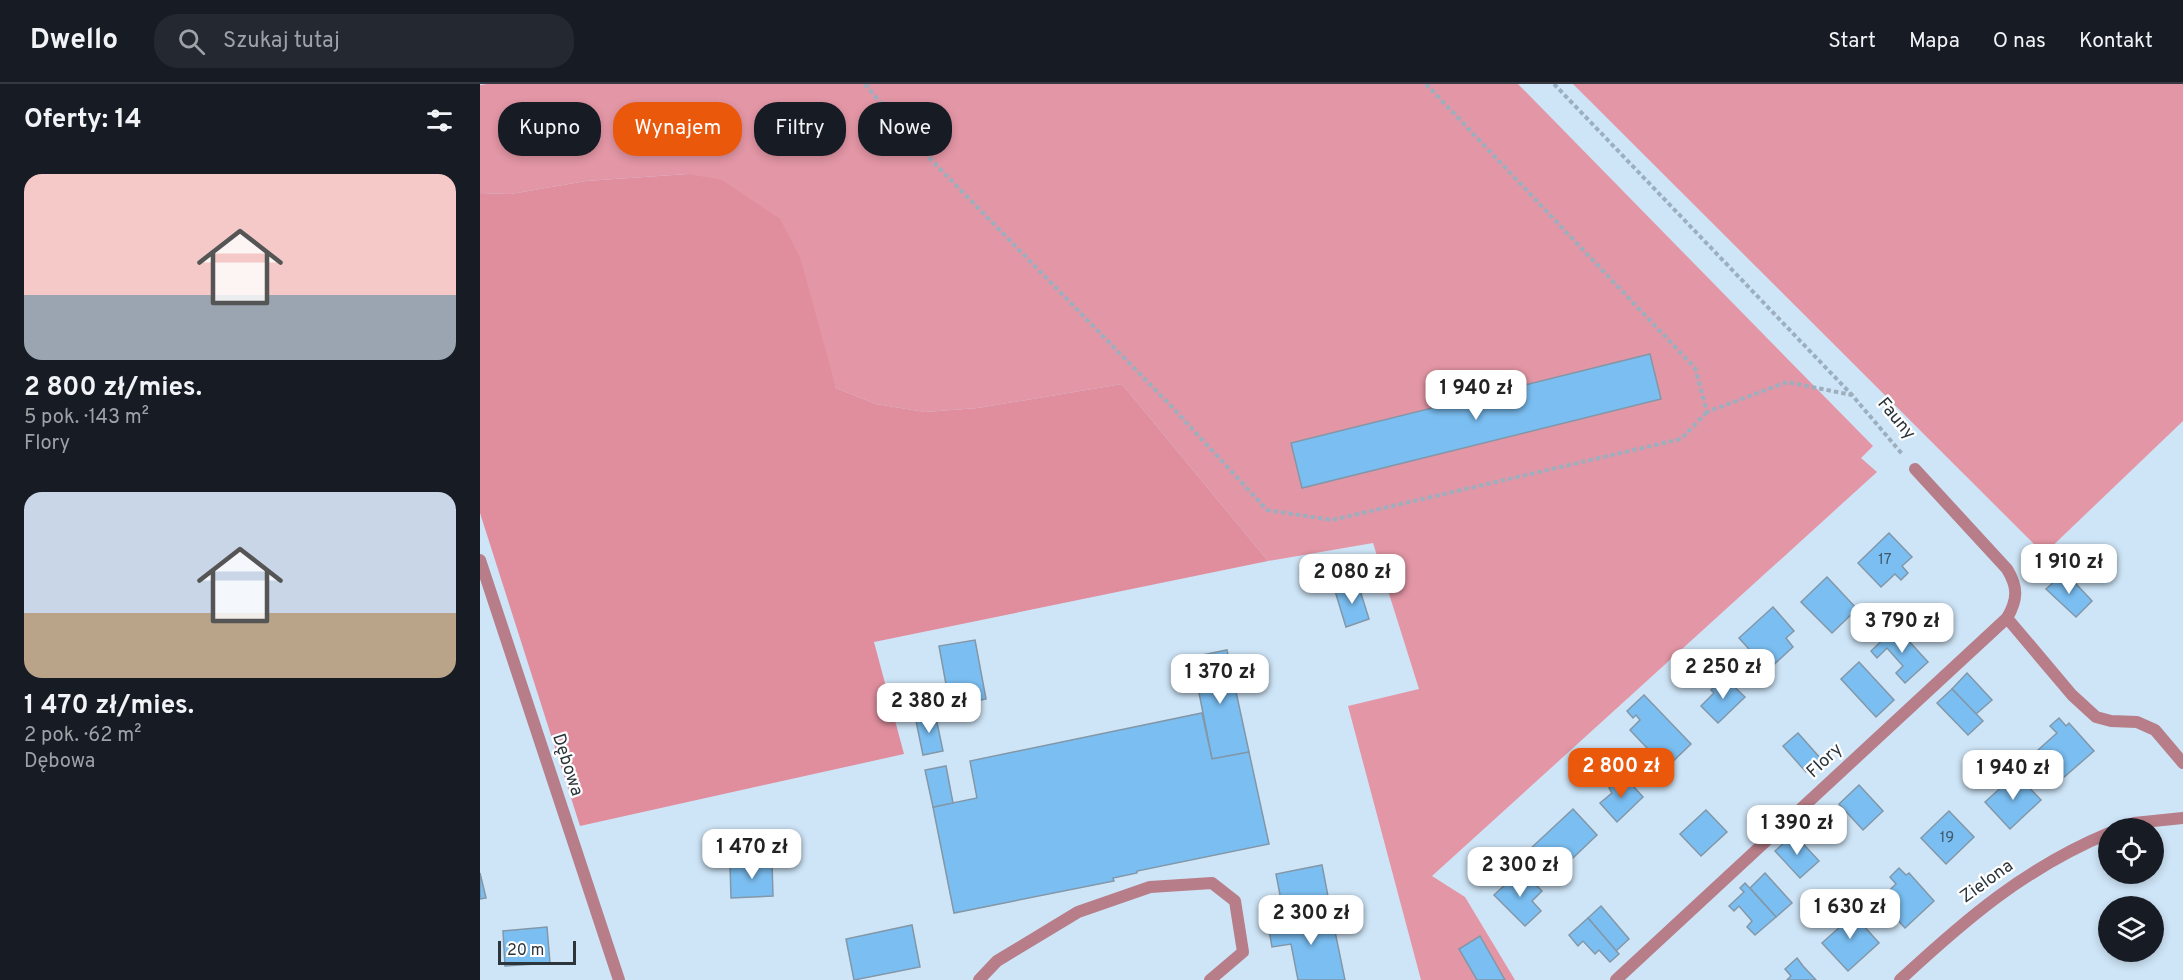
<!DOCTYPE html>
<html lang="pl">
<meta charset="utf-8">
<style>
:root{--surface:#171b24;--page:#242831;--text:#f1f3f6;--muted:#9ea1a6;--line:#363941;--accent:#ea580c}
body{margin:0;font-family:Overpass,sans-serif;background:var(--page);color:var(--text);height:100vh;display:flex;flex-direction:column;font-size:22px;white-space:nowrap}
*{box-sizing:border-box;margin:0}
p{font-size:20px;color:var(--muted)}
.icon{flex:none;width:33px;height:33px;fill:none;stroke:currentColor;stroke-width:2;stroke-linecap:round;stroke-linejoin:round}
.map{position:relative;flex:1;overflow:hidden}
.details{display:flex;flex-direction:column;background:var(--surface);width:480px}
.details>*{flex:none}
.hud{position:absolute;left:18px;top:18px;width:570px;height:54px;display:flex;gap:12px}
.fabs{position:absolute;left:1618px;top:734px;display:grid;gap:12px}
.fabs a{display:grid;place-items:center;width:66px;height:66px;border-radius:50%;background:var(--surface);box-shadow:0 3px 9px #0003;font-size:30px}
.scale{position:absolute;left:18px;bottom:15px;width:78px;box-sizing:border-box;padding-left:6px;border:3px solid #2c353c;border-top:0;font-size:16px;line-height:21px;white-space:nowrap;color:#2c353c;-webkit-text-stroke:4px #fff;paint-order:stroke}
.price{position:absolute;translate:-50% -51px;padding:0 14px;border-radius:12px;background:#fff;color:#222;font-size:20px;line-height:39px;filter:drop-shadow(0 2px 3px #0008)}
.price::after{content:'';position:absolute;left:50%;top:36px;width:18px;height:14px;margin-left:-9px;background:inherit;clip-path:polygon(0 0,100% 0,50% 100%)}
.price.current{background:var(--accent);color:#fff}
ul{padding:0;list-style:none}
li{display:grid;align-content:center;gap:12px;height:318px;padding:0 24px}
li span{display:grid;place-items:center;height:186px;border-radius:18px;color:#555}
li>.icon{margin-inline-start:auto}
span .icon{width:108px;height:108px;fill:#fffc;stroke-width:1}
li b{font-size:26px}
h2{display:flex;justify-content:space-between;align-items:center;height:72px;padding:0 24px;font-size:26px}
.pill{padding:0 21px;border-radius:24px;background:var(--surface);box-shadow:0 3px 9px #0003;font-size:21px;line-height:54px}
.pill.current{background:var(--accent);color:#fff}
header{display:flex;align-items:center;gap:36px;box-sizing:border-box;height:84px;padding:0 30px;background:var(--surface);border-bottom:2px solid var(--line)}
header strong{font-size:28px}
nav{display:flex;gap:33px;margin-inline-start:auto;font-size:21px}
.search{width:420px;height:54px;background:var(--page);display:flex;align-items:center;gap:15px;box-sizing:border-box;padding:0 21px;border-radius:24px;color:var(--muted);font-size:22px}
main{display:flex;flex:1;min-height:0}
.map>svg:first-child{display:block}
</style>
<header>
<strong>Dwello</strong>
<div class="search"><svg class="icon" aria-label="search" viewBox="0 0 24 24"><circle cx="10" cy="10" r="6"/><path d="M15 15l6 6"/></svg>Szukaj tutaj</div>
<nav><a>Start</a><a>Mapa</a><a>O nas</a><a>Kontakt</a></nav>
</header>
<main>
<section class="details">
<h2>Oferty: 14<svg class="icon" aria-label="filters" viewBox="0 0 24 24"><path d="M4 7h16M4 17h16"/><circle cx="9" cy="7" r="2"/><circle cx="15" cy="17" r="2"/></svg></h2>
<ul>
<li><span style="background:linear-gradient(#f6c9c9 65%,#9aa5b1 0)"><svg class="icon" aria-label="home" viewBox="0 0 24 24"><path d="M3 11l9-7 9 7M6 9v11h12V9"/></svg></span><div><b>2 800 zł/mies.</b><p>5 pok. · 143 m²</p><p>Flory</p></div></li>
<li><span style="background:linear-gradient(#c9d6e8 65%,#b9a48a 0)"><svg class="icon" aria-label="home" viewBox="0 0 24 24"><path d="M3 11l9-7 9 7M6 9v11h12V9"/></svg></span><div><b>1 470 zł/mies.</b><p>2 pok. · 62 m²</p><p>Dębowa</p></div></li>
</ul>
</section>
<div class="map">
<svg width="1703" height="896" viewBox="0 0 1703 896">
<rect width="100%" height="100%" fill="#cee5f7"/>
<!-- green -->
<g fill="#e396a5">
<polygon points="7,0 1038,0 1393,362 1381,374 1397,388 952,792 985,813 1035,896 941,896 868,622 939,605 893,459 788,477 642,300 498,324 445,328 396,320 356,304 344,267 208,90 106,97 31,110 0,109 0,1"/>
<polygon points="1093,0 1703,0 1703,337 1564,470"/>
</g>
<!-- forest -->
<polygon fill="#e08e9e" points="208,90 242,96 300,135 320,173 356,304 396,320 445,328 498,324 642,300 788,477 394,558 424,670 100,742 0,429 0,109 31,110 106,97"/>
<!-- building -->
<g fill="#7bbff2" stroke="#8297a8" stroke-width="1.5">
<polygon points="1170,270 1181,315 822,404 811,359"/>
<polygon points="1409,449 1432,473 1422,482 1428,489 1421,496 1415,490 1401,503 1378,479"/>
<polygon points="1585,488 1612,517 1596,533 1566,505"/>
<polygon points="1347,493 1377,525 1352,549 1321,518"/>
<polygon points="878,500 889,535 866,543 855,507"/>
<polygon points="1293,523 1314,547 1306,554 1313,563 1288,586 1259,554"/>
<polygon points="1416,543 1448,578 1425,599 1416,589 1423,582 1407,564 1397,574 1391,567"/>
<polygon points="495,556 506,615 470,622 459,562"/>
<polygon points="747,566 769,668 732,675 712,573"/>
<polygon points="1379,578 1414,616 1396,633 1361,595"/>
<polygon points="1487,589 1512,616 1496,630 1472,605"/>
<polygon points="1244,593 1265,613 1238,639 1221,622 1234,609 1231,606"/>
<polygon points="1472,605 1503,637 1488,651 1457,619"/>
<polygon points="1164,611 1211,660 1186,684 1150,646 1160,636 1156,631 1153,634 1147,627"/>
<polygon points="455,629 463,667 443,671 435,632"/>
<polygon points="722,629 732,675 769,668 789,760 657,787 657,789 633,794 634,797 474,829 453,723 497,714 490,677"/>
<polygon points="1579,634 1586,642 1589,639 1614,667 1583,694 1558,666 1577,649 1570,642"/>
<polygon points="1318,649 1341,675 1326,688 1303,662"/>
<polygon points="466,682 473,719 453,723 445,686"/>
<polygon points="1536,690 1561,716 1530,745 1505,718"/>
<polygon points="1144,692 1163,713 1137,738 1120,719 1132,709 1129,704"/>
<polygon points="1379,701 1403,727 1383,746 1359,720"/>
<polygon points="1093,725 1117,751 1073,793 1049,766"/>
<polygon points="1226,726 1247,748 1221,772 1200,750"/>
<polygon points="1469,727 1494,753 1466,780 1441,754"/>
<polygon points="1314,750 1339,777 1320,794 1295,767"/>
<polygon points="292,778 293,812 251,814 250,780"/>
<polygon points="842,781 851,828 805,837 796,790"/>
<polygon points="1419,784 1426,791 1429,789 1454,817 1425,844 1399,816 1416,800 1410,793"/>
<polygon points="1041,786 1062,807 1052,817 1061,827 1045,842 1014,811"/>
<polygon points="0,789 6,814 0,815"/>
<polygon points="1285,789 1312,819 1296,833 1270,804"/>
<polygon points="1265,799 1296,833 1275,851 1267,843 1272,837 1259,822 1254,827 1249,822 1264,808 1260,804"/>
<polygon points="1121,822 1149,855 1136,867 1108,834"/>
<polygon points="1366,822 1399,859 1368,887 1342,859 1361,842 1353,833"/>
<polygon points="851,828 865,896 818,896 811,860 792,863 788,840"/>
<polygon points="1108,834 1139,870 1130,878 1119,866 1115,870 1103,857 1098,862 1089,851"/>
<polygon points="432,841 440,883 374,896 366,855"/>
<polygon points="67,843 70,879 25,882 23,847"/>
<polygon points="1000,852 1025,896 997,896 979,865"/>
<polygon points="1317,874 1323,882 1336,896 1307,896 1311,892 1305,885"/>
</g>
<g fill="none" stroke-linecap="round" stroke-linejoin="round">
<!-- path -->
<g stroke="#9dafbe" stroke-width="4" stroke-dasharray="4.5 3" stroke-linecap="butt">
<polyline points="385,0 427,51 694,325 787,426 852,436 1201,355 1227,328"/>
<polyline points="946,0 1215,284 1227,328 1307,298 1372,311"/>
<polyline points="1074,0 1372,311 1423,371"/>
</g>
<!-- service -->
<polyline stroke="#b77d88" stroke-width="12" points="499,896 517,877 598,828 670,803 732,799 755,817 763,868 730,896"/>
<!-- minor -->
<g stroke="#b77d88" stroke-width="12">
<path d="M1435,385l92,100c11,18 11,30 0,49l65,77 24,22 15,4 26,1 18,8 28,33"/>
<polyline points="0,476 139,896"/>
<polyline points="1642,744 1654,739 1703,734"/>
<polyline points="1136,896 1527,534"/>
<path d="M1420,896c66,-61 125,-112 209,-147"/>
</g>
</g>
<g text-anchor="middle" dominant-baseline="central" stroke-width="4.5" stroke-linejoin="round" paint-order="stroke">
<!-- number labels -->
<g font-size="15" fill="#40586a">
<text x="1405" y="476">17</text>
<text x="1467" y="754">19</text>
</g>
<!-- street labels -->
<g font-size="18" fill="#2c353c" stroke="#fff">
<text transform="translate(1416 335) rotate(50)">Fauny</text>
<text transform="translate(1345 677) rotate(-43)">Flory</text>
<text transform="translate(87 681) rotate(72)">Dębowa</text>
<text transform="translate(1507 798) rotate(-36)">Zielona</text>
</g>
</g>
</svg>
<div class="fabs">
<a><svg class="icon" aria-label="locate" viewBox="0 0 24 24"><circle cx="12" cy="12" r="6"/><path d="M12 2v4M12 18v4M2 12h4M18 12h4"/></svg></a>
<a><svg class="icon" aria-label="layers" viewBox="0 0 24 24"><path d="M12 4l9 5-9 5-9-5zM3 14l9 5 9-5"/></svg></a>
</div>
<div class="scale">20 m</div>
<b class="price" style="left:996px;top:337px">1 940 zł</b>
<b class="price" style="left:1589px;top:511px">1 910 zł</b>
<b class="price" style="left:872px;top:521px">2 080 zł</b>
<b class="price" style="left:1422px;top:570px">3 790 zł</b>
<b class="price" style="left:1243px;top:616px">2 250 zł</b>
<b class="price" style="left:740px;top:621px">1 370 zł</b>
<b class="price" style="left:449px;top:650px">2 380 zł</b>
<b class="price current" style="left:1141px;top:715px">2 800 zł</b>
<b class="price" style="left:1533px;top:717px">1 940 zł</b>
<b class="price" style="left:1317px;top:772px">1 390 zł</b>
<b class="price" style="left:272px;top:796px">1 470 zł</b>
<b class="price" style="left:1040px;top:814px">2 300 zł</b>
<b class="price" style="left:1370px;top:856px">1 630 zł</b>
<b class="price" style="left:831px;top:862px">2 300 zł</b>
<div class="hud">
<a class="pill">Kupno</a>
<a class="pill current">Wynajem</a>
<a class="pill">Filtry</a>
<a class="pill">Nowe</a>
</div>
</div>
</main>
